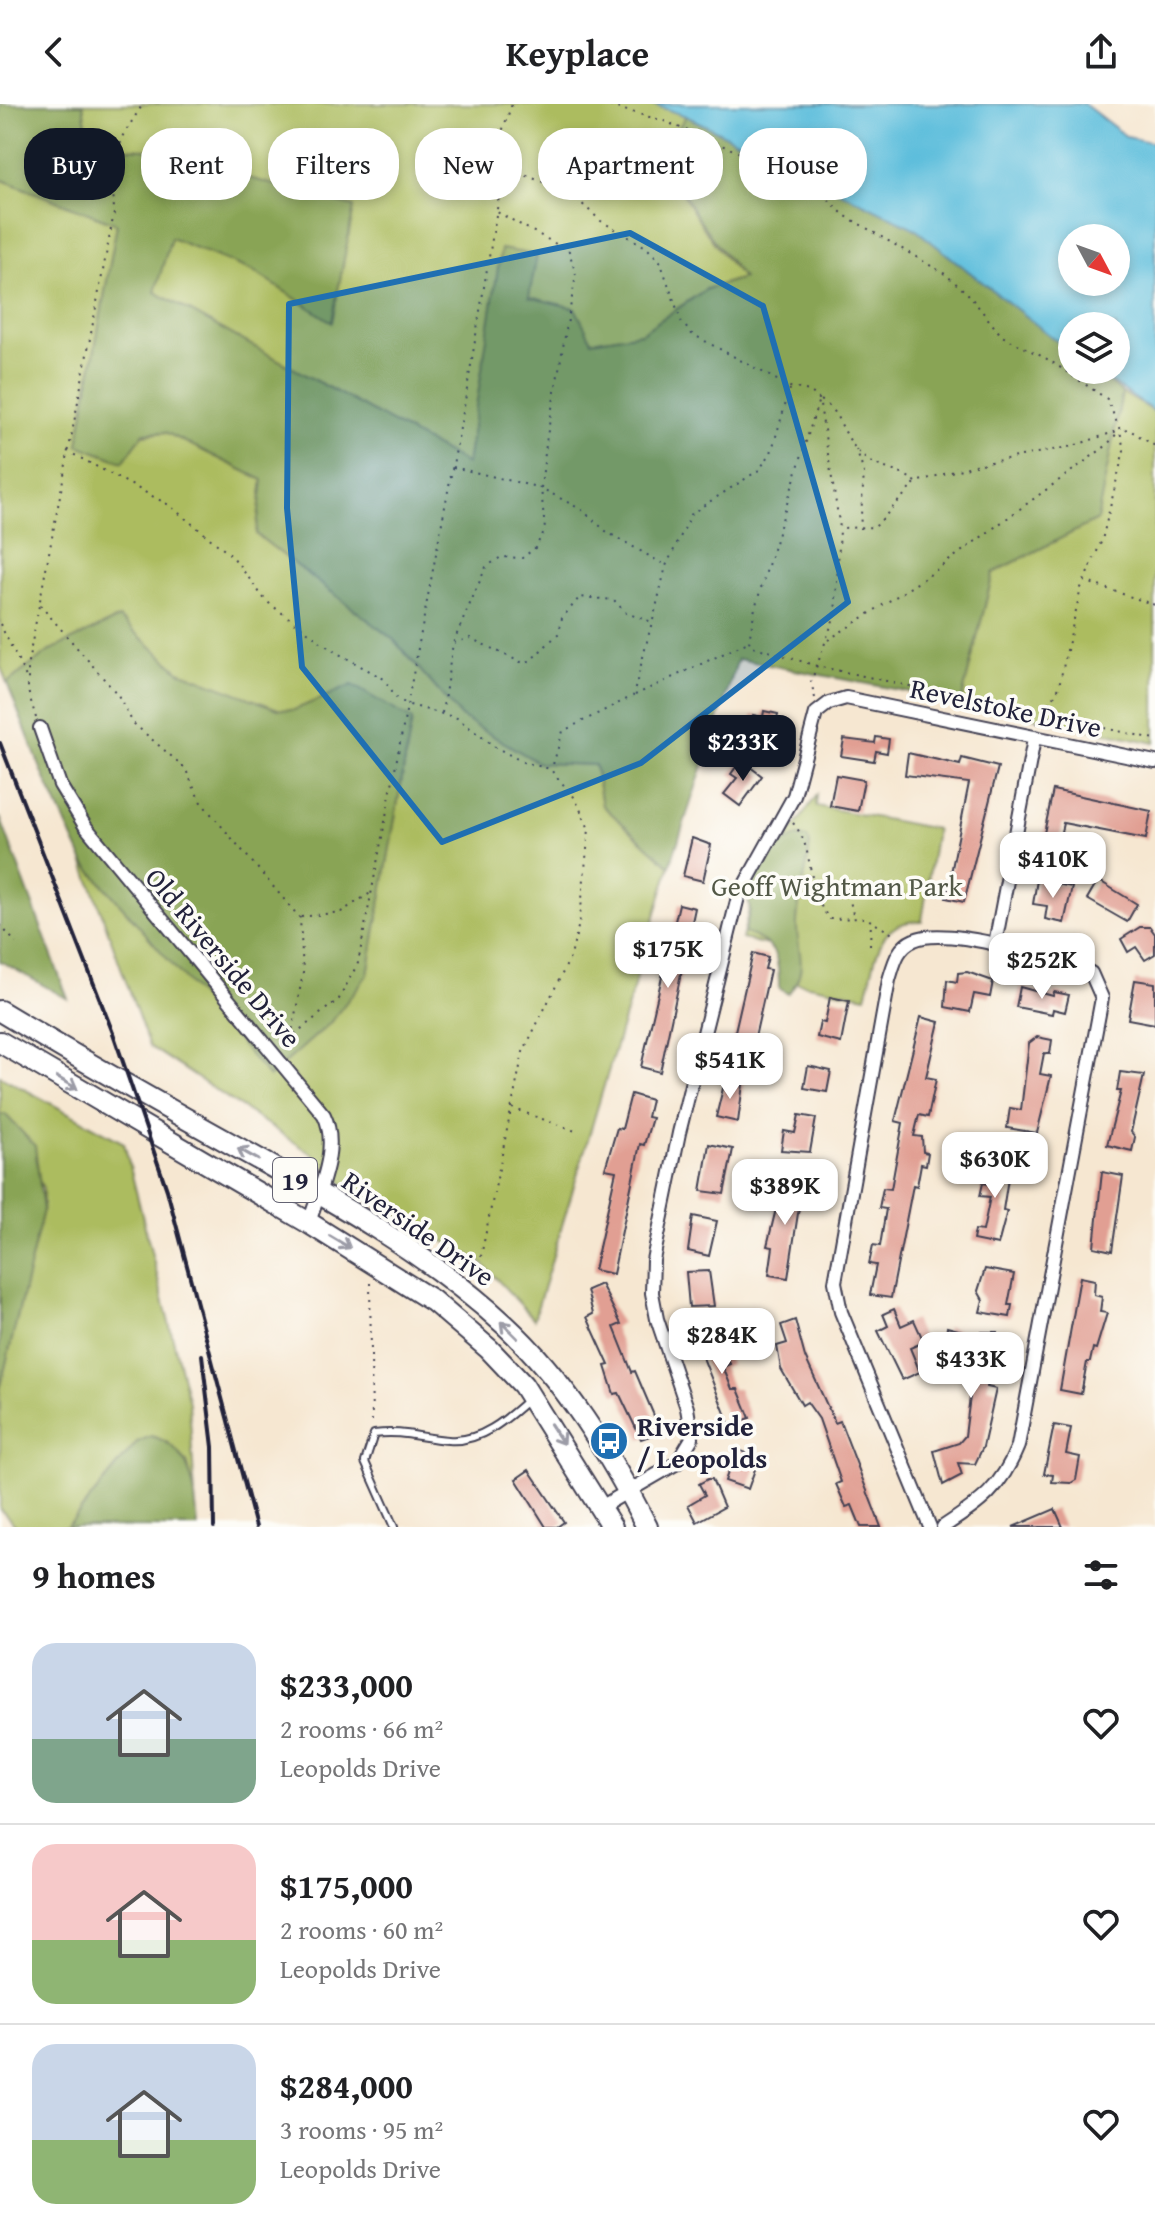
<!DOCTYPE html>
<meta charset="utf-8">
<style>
:root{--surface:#fff;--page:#f6f6f6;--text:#202124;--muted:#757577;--line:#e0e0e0;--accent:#111827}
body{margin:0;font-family:"Gentium Book Plus",serif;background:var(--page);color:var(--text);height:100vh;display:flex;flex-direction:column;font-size:30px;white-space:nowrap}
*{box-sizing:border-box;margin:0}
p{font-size:26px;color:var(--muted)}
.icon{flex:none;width:44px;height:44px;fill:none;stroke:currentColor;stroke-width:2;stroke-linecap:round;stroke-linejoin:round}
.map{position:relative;height:1423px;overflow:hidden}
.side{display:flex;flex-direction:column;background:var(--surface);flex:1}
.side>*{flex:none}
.banner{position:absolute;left:24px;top:24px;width:1108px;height:72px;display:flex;gap:16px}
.needle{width:52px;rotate:131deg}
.controls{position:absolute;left:1058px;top:120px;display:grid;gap:16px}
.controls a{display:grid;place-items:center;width:72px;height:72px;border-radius:50%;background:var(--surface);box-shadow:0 4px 12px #0003;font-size:40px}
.price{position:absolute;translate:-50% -68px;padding:0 18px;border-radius:16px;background:#fff;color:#222;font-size:26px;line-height:52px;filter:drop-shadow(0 2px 4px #0008)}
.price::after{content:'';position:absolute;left:50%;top:48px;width:24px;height:18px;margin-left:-12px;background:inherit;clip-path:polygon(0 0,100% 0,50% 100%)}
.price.on{background:var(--accent);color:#fff}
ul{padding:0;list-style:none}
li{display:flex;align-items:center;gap:24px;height:200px;padding:0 32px}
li+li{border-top:2px solid var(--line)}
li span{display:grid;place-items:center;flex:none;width:224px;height:160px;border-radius:24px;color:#555}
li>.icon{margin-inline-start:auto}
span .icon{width:96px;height:96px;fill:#fffc;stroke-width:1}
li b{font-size:34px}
h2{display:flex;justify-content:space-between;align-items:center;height:96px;padding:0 32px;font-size:34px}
.tag{padding:0 28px;border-radius:32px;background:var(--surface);box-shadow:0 4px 12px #0003;font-size:28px;line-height:72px}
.tag.on{background:var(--accent);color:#fff}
header{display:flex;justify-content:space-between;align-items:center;height:104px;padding:0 32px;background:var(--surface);font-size:36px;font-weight:700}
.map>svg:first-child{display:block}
</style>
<header><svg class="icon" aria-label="back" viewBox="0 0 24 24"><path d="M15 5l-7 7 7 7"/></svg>Keyplace<svg class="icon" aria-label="share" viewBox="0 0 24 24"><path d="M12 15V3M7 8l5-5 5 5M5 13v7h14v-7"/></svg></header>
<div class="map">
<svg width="1155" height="1423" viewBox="0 0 1155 1423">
<rect width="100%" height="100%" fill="#fdfcf7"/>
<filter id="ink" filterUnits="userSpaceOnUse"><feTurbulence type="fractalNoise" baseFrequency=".0125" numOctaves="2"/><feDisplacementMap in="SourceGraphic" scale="16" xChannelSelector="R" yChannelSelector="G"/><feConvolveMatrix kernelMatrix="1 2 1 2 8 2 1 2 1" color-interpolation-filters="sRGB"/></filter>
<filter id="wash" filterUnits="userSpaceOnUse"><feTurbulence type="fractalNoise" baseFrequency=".006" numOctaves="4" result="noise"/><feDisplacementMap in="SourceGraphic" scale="32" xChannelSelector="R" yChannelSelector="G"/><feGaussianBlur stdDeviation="1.8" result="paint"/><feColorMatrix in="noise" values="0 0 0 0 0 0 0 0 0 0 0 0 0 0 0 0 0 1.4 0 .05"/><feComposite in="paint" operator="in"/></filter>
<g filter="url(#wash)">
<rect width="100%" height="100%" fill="#f6e7d1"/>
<!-- green -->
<g fill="#acbc5e" stroke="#676f4c" stroke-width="2">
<path d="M83,0h568l35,12 -22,34c17,48 44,90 79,128l-37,11 -65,44 -49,8 -18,-33 -45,-11 -62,167 -313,-172 17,-54 82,33 79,50 -91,-146 -97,-26 -55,-2z"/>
<polygon points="0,75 117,120 78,341 165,328 263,376 256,430 394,536 461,613 539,659 595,661 602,701 670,762 534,1215 480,1157 348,1084 312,1050 149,942 83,757 270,972 368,870 412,616 314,599 294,606 278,606 179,567 119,514 51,546 7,579 0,561"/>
<polygon points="1122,289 1155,308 1155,639 961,598 993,469 1096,416"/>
<path d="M817,691l-1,11 120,23 -14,92c-47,-1 -45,38 -56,75l-84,-16 6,-30 -46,-11 13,-55z"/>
<polygon points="0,972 124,1039 189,1299 195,1391 187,1358 137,1338 67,1423 17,1423 0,1405 0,1285 43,1106 43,1084 5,1010 0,1011"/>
</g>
<!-- forest -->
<g fill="#89a455" stroke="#566348" stroke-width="2">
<path d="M0,0h83l6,43 55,2 210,58 -22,115 -79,-51 -82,-33 -16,54 312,172 34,-215 36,6 -8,42 46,11 17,33 49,-8 66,-44 36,-11c-33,-41 -62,-79 -79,-128l22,-34 228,112 158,125v17h21l29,23 -25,127 -104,53 -32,129 -223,-43 -68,207 -68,-61 -7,-40 -56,-2 -78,-46 -67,-77 -138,-106 7,-54 -98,-48 -21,1 -21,29 -45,-17 39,-221 -117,-45z"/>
<polygon points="119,514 179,567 278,605 294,606 352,581 412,616 368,870 329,920 269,973 83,757 43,670 7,579 51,546"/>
<polygon points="0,713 68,895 0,857"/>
<path d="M796,733l11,1 3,5c-2,27 -12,54 -13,80 -1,29 14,44 -9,71l-9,-6c0,-32 -3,-45 -35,-55l6,-23 -3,-18 14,-25 19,-22z"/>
<polygon points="5,1010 35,1042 43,1106 0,1285 0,1011"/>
<path d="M151,1332c42,10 44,56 47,91h-131l70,-85z"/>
</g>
<!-- water -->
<path fill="#5dbedc" stroke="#40708c" stroke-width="2" fill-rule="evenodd" d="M651,0h433l43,33 28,6v269l-62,-42h23v-44h-44v27l-158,-125 -228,-112zM1072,134h44v44h-44z"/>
<g id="blocks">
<!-- building -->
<g fill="#e19f93">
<polygon points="764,607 778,610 772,647 744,639 753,611 763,613"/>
<polygon points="876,633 889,635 887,649 876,647 874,657 841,652 844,635 875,639"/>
<polygon points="908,649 960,661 962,654 998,663 964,798 946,794 969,679 905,671"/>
<polygon points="741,656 762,672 740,702 724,690 737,674 731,670"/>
<polygon points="836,671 864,676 858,707 830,702"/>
<polygon points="1053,686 1151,707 1146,735 1063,719 1059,737 1043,734"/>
<polygon points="692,734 711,741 703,777 683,772"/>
<polygon points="1037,776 1072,783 1064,819 1045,815 1047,802 1033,800"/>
<polygon points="1098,776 1137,800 1127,818 1087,795"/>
<polygon points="679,800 695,804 660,968 641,963"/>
<polygon points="1140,823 1150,823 1155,830 1155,850 1145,856 1136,843 1128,848 1121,835"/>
<polygon points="753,849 768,853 765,865 770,866 753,942 750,941 747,953 730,949"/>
<polygon points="967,868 993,877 990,893 974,890 970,908 945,903 947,876 957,878 958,869"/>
<polygon points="1135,876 1155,879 1155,920 1128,915"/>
<polygon points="1020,883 1053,892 1054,888 1069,891 1065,908 1053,905 1052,910 1016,903"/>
<polygon points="830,893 849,897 841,939 817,933 820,918 825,919"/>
<polygon points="921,913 939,918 926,973 936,975 928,1013 919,1011 914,1032 922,1033 923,1048 928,1049 926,1061 921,1060 917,1082 913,1081 891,1194 870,1191 876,1161 869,1160 873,1141 880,1142 886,1105 879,1104 883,1084 891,1085 903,1019 895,1017"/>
<polygon points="1037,933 1052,936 1050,950 1044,949 1040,970 1051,972 1037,1029 1007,1024 1010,1004 1021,1006 1029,939"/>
<polygon points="808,962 831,967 827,988 804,984"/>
<polygon points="1120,968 1144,971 1131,1028 1135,1033 1132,1047 1107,1041 1121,987 1117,987"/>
<polygon points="725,976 743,980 738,1018 716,1013"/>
<polygon points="631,990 651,996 647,1013 652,1014 644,1041 640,1040 613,1170 594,1166 616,1067 605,1065 617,1024 622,1025"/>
<polygon points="799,1011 816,1014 810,1048 781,1046 784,1027 795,1029"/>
<polygon points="709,1040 733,1045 724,1090 701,1087"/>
<polygon points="996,1046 1012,1049 1003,1106 1007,1107 998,1141 973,1136 975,1126 983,1127 990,1093 980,1092 983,1079 990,1080"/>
<polygon points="1102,1068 1123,1072 1112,1147 1094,1143"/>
<polygon points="784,1072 803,1077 788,1174 769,1171 773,1143 767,1142"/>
<polygon points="693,1112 717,1117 709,1152 688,1147"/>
<polygon points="985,1165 1014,1170 1008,1201 1012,1201 1010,1213 980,1208 983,1196 978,1187"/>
<polygon points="709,1167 714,1202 689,1203 686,1168"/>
<polygon points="1080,1173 1095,1176 1094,1191 1102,1193 1100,1208 1107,1209 1096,1245 1093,1244 1090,1258 1087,1258 1081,1290 1060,1286"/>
<polygon points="601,1180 621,1220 614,1223 632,1268 635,1267 661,1328 641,1335 619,1289 614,1290 605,1262 609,1261 587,1213 593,1210 587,1186"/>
<polygon points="894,1205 901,1222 914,1216 924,1238 910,1244 920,1268 902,1276 878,1227 888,1222 883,1210"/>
<polygon points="795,1216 805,1253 835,1319 840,1317 881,1423 861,1423 852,1401 846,1403 836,1380 841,1378 819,1315 807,1298 802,1301 781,1265 777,1242 787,1239 781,1221"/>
<polygon points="715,1221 730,1260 723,1263 732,1285 738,1285 750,1314 730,1322 704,1256 698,1228"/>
<polygon points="947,1223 966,1228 997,1228 997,1248 987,1283 996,1285 983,1343 975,1360 958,1359 962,1371 943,1381 934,1347 959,1339 965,1332 974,1261 970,1261 972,1250 944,1246"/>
<polygon points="1054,1321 1071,1324 1066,1350 1080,1353 1076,1376 1071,1379 1052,1378 1053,1371 1044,1370"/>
<polygon points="736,1345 759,1354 748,1385 725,1377"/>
<polygon points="529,1366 564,1418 557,1423 546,1423 516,1375"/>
<polygon points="708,1375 712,1375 724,1403 697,1418 688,1401 705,1391 699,1380"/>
<polygon points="1055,1405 1063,1423 1013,1423"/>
</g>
</g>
</g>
<g filter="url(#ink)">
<use href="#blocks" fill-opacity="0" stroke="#424052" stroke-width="2"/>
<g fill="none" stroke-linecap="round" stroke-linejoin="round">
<defs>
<path id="service" d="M394,1423l-29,-65 9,-28c29,-4 46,4 74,6 32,3 59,-21 81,-41"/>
<g id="minor">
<path d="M40,624l20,57 25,41 239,289c16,33 -5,75 -15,108"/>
<polyline points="995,840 1034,635"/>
<polyline points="601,1403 677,1359 692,1334 687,1304 657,1215 652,1189 653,1156 679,1029 738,793 794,692 816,609 829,599 846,594 1155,658"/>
<path d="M930,1423l-89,-215 -6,-30 54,-302c5,-16 8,-33 25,-40 34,-15 143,19 177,33l11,25 -84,448c-18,44 -37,56 -75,81"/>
</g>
<g id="primary">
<path d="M0,907c80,48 161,94 242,139 92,51 185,103 262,174 61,56 106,130 143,203"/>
<polyline points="0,938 309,1119 433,1197 489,1245 523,1281 612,1423"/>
</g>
</defs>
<!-- service casing -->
<use href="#service" stroke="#424052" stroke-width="10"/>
<!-- minor casing -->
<use href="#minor" stroke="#424052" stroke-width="16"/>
<!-- primary casing -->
<use href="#primary" stroke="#424052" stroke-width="24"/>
<!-- path -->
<g stroke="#424052" stroke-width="2" stroke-dasharray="2 6" stroke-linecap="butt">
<polyline points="602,0 664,17 774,63 821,88 844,111 945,170 968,190 1002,232 1049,256 1107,295 1120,326 1128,325 1155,342"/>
<polyline points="504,63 569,88 601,117 646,143 660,157 682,219 692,230 790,283 810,287 819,295 840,424 875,423 916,378 975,361 1073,342 1120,326"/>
<polyline points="856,345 864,369 860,425"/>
<polyline points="67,347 169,401 233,453 266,497 332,546 384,575 396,593 406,600 457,614 495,643 523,658 550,665 575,694 589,725 580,815 571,852 523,948 480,1157 471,1169"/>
<polyline points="453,363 541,384 582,406 607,428 665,461"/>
<path d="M916,378c-20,-15 -44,-12 -60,-33 -14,-17 -17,-39 -37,-50l-64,209 -6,33 3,5 65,20 338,73"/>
<polyline points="1084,477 1155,501"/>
<polyline points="40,501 118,591 133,619 185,664 200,697 300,814 303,869 291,933"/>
<polyline points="653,516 666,462 692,409 759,366 771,349 790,285"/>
<polyline points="0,520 27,575"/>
<polyline points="828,536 928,472 1106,342 1119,327"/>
<polyline points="454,539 470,534 520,558 530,557 559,529 562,514 580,493 614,496 626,509 652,518 633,592 563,627 552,664"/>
<polyline points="635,591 748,538"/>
<polyline points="815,594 811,578 835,511 840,426"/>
<polyline points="442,609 453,539 486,463 501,453 522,454 535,444 545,426 541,384 547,332 576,171 569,147 497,108"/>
<polyline points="36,614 28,587 28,559 114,109 113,78 122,33 143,0"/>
<polyline points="1037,620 1058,586 1081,484 1102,436 1124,346 1120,327"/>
<path d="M793,719c24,28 11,67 37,96l36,-1 30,18"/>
<polyline points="847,784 854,814"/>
<polyline points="301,813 341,808 372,788"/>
<polyline points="0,821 16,839"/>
<polyline points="870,841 871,817"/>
<polyline points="282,940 339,895 358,859 464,303 504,63 503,25 512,0"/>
<polyline points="512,1004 578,1028"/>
<polyline points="370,1179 372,1320"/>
</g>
<!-- service -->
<use href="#service" stroke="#fff" stroke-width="6"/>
<!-- minor -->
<use href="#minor" stroke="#fff" stroke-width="12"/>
<!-- primary -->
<use href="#primary" stroke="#fff" stroke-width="20"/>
<!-- rail -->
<g stroke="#22223b" stroke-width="4">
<polyline points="0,639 113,929 167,1086 256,1423"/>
<polyline points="202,1251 213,1343 214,1423"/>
</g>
</g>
<!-- one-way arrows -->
<defs><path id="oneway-shaft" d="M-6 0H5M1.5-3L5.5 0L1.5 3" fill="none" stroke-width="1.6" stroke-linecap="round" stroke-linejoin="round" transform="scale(2)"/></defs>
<g stroke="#9c9ca7">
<use href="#oneway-shaft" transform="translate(67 979) rotate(30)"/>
<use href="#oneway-shaft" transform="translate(248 1050) rotate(-151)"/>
<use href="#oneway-shaft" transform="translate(340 1138) rotate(31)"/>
<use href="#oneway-shaft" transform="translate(509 1226) rotate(-135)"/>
<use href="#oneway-shaft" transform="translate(557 1330) rotate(57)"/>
</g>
</g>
<!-- marked area -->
<path fill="#1f6fb2" fill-opacity="0.2" stroke="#1f6fb2" stroke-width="6" stroke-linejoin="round" d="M630,129l133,73 85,296 -207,161 -199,79 -140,-175 -15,-159 2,-204z"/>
<!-- icons -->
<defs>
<symbol id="bus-disc" viewBox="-11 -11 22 22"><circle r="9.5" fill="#1f6fb2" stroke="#fdfcf7"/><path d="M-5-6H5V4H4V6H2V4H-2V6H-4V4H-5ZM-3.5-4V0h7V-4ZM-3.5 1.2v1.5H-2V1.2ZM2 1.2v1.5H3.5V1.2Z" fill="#fff"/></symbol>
</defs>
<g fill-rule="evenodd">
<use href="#bus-disc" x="587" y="1315" width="44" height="44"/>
</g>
<g text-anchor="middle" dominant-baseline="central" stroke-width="7" stroke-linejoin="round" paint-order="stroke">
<!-- shield labels -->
<rect fill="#fdfcf7" stroke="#646373" stroke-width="2" x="273" y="1054" width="44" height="44" rx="6"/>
<g font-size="26" font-weight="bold" fill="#22223b">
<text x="295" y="1076">19</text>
</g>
<!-- street labels -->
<g font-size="28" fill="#22223b" stroke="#fdfcf7">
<text transform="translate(1006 603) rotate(12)">Revelstoke Drive</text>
<text transform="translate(224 853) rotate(50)">Old Riverside Drive</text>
<text transform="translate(419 1124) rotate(35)">Riverside Drive</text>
</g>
<!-- park labels -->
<g font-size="28" fill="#525847" stroke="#fdfcf7">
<text x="837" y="781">Geoff Wightman Park</text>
</g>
<!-- poi labels -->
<g font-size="28" font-weight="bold" fill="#22223b" stroke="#fdfcf7" text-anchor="start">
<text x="637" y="1321">Riverside<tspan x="637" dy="32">/ Leopolds</tspan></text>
</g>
</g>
</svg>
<div class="controls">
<a><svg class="needle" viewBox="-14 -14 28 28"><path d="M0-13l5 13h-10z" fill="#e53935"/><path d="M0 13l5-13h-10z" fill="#757577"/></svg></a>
<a><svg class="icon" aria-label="layers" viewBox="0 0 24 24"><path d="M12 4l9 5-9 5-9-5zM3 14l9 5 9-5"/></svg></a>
</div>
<b class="price on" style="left:743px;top:679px">$233K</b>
<b class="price" style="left:1053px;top:796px">$410K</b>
<b class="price" style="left:668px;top:886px">$175K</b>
<b class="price" style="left:1042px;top:897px">$252K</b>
<b class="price" style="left:730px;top:997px">$541K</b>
<b class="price" style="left:995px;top:1096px">$630K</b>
<b class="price" style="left:785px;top:1123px">$389K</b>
<b class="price" style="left:722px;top:1272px">$284K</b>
<b class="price" style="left:971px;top:1296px">$433K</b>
<div class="banner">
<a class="tag on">Buy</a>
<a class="tag">Rent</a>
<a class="tag">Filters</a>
<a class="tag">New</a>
<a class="tag">Apartment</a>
<a class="tag">House</a>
</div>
</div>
<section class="side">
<h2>9 homes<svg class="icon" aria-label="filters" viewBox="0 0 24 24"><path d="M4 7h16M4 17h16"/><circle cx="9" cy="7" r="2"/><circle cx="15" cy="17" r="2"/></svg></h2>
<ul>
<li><span style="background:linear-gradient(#c9d6e8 60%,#7fa58c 0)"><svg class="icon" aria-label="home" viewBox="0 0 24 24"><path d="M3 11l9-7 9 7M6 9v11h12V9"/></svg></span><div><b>$233,000</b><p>2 rooms · 66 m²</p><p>Leopolds Drive</p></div><svg class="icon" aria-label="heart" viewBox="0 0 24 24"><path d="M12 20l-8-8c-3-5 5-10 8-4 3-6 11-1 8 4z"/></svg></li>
<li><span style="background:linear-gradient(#f6c9c9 60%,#8fb573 0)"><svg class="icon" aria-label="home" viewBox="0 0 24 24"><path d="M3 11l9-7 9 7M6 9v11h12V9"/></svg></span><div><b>$175,000</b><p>2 rooms · 60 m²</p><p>Leopolds Drive</p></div><svg class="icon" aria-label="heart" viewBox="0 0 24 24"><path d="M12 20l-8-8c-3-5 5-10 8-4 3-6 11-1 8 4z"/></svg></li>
<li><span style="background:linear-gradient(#c9d6e8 60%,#8fb573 0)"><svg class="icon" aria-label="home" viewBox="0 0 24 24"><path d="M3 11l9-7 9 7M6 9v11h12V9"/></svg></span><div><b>$284,000</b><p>3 rooms · 95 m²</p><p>Leopolds Drive</p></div><svg class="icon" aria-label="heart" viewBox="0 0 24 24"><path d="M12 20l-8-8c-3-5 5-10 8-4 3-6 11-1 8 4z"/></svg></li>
</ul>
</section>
